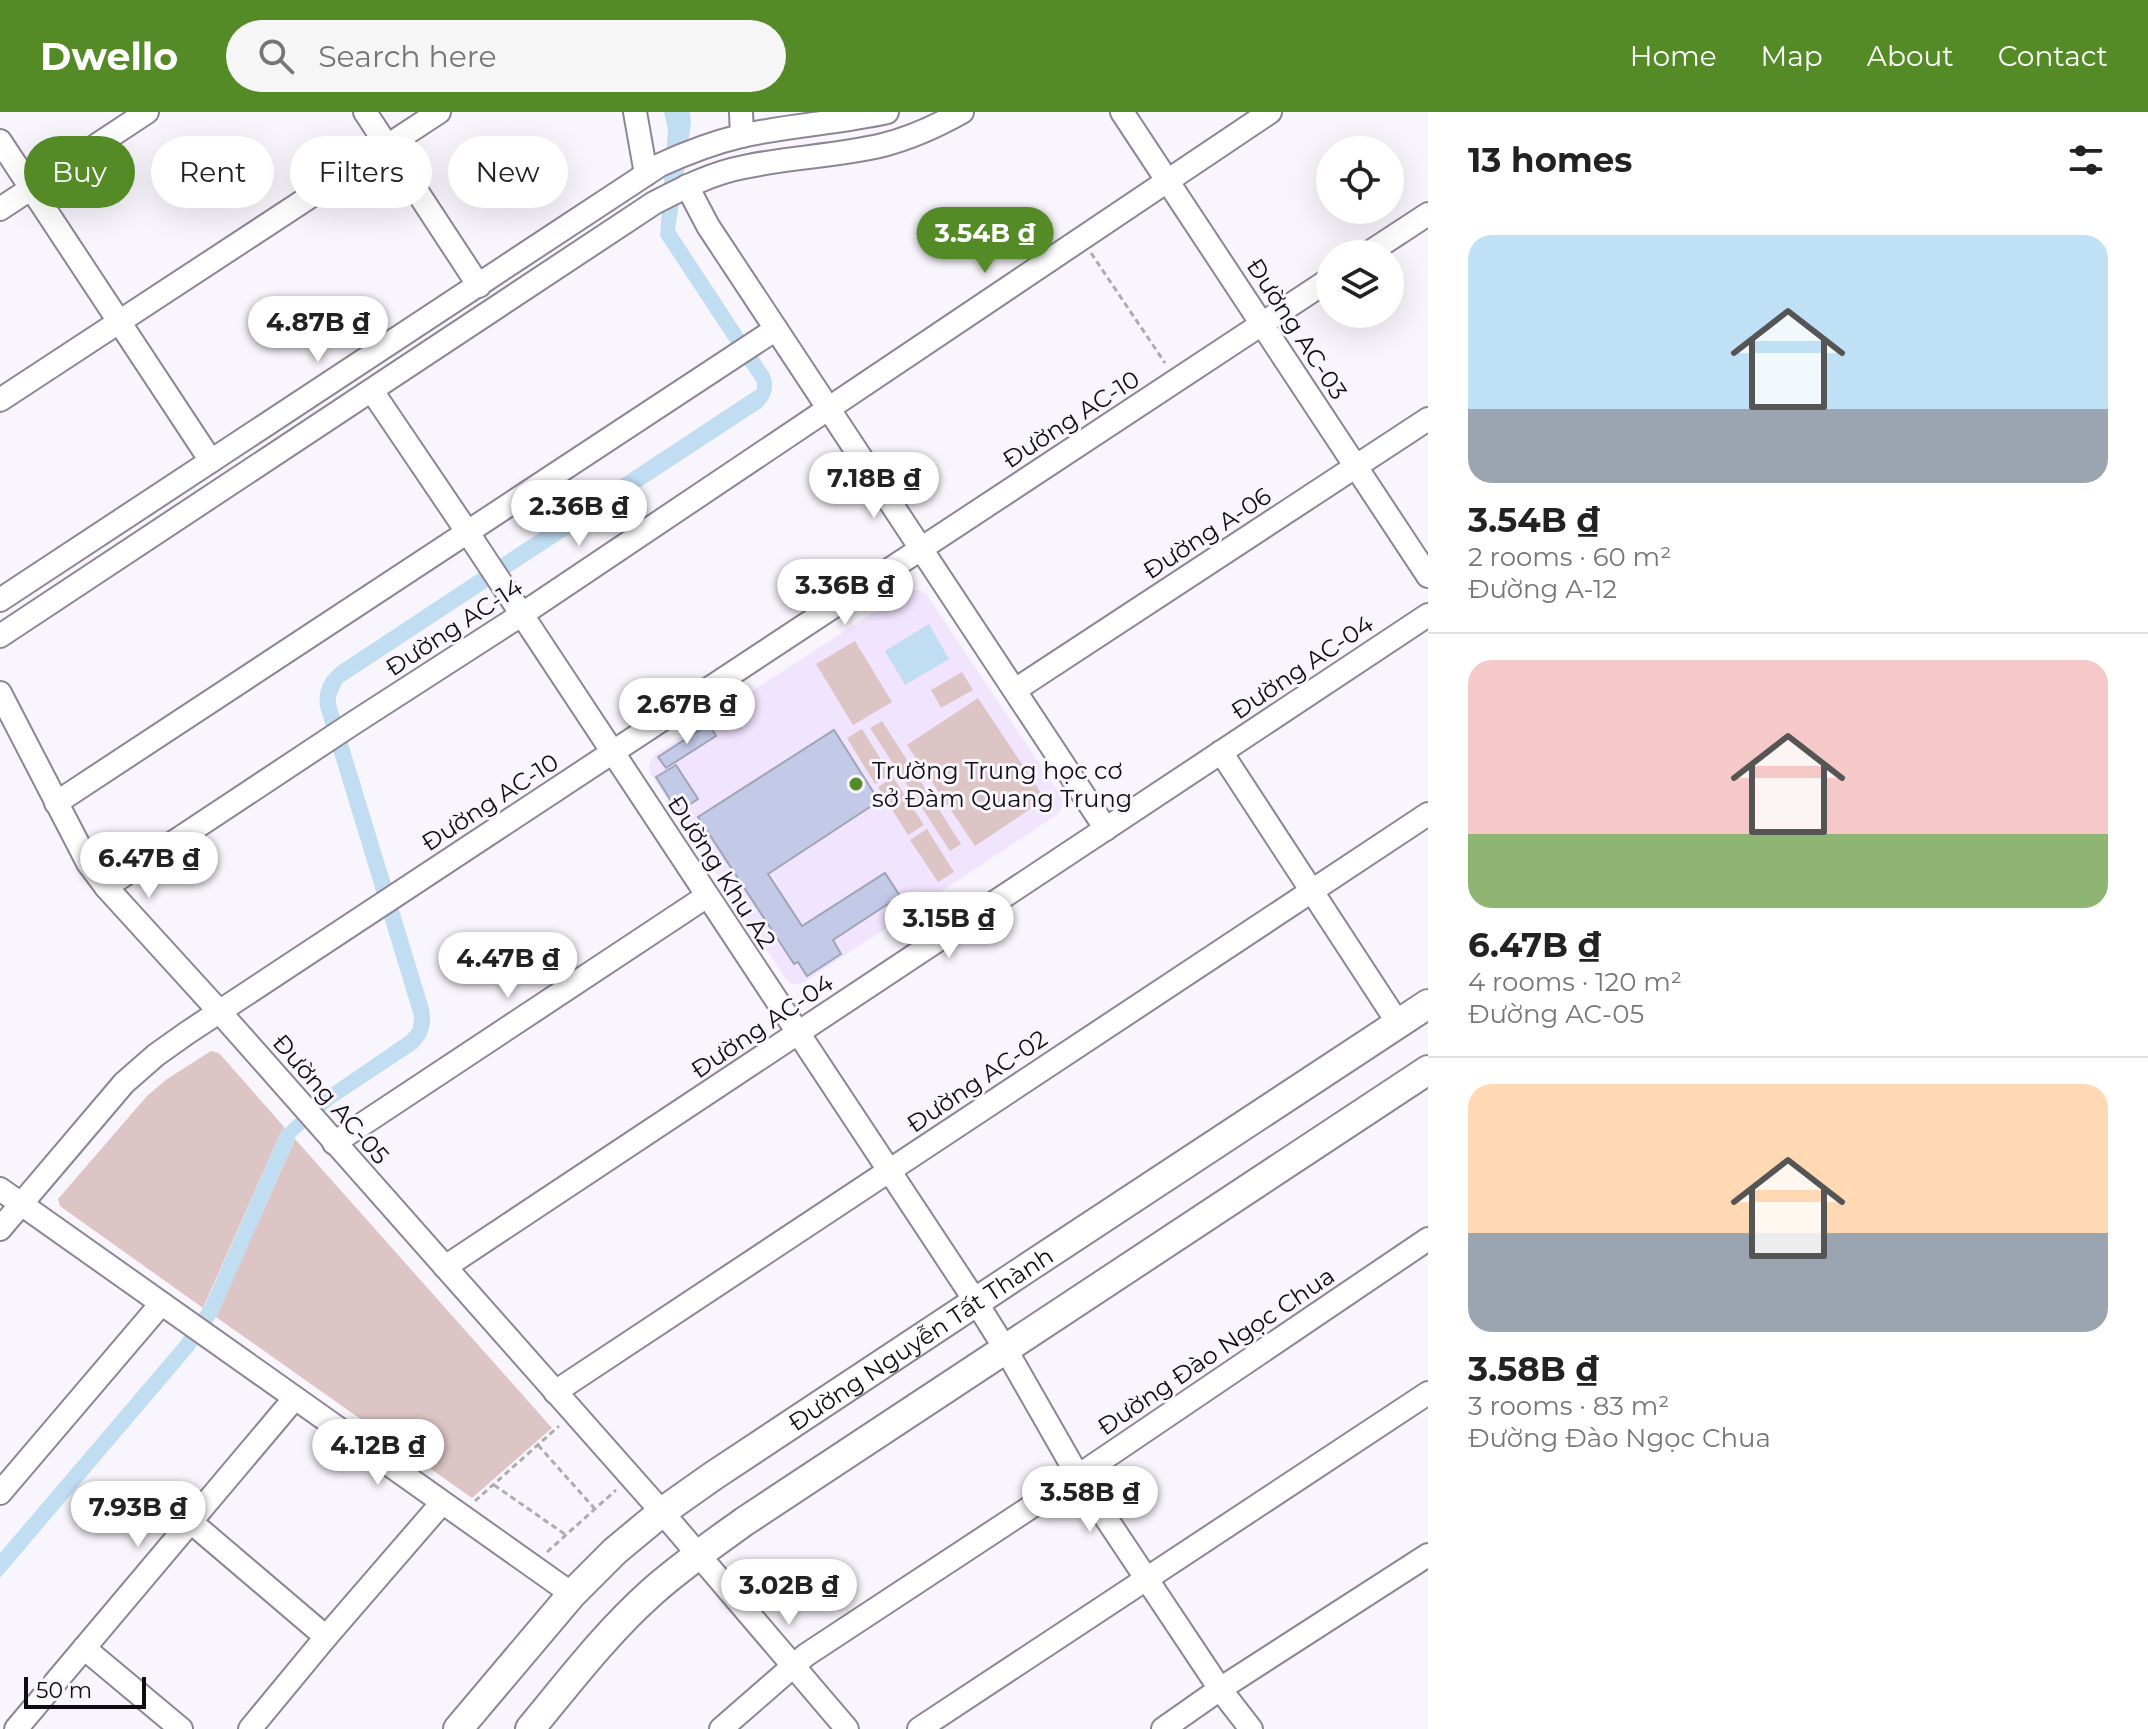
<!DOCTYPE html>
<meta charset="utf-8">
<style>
:root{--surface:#fff;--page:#f6f6f6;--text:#222;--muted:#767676;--line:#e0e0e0;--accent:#548b26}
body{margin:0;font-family:Montserrat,sans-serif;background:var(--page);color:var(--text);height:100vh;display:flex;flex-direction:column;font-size:30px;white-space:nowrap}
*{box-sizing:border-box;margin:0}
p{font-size:26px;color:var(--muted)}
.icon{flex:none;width:44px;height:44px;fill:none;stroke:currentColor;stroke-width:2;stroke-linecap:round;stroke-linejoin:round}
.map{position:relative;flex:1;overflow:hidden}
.sheet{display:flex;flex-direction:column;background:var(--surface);width:720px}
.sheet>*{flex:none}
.banner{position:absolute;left:24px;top:24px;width:760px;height:72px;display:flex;gap:16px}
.buttons{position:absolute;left:1316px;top:24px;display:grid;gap:16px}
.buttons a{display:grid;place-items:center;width:88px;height:88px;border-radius:50%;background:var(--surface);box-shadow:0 8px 32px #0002;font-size:40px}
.scale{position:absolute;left:24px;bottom:20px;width:122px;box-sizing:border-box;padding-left:8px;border:4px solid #0f0c12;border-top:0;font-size:22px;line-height:28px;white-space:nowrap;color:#0f0c12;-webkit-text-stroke:6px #f8f5fc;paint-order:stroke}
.price{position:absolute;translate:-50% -68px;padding:0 18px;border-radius:28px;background:#fff;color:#222;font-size:26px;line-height:52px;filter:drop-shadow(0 2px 4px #0008)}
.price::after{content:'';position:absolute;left:50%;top:48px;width:24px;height:18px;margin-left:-12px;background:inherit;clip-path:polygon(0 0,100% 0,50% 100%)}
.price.active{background:var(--accent);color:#fff}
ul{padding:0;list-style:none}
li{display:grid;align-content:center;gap:16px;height:424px;padding:0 40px}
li+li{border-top:2px solid var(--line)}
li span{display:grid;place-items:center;height:248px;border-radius:24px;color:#555}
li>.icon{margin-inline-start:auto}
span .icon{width:144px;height:144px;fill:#fffc;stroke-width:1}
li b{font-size:34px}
h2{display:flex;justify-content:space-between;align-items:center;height:96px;padding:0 40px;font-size:34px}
.chip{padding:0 28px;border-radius:36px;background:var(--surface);box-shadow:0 8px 32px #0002;font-size:28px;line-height:72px}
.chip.active{background:var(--accent);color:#fff}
header{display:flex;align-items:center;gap:48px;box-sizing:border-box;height:112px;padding:0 40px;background:var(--accent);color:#fff}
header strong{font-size:38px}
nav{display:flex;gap:44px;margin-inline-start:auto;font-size:28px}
.search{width:560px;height:72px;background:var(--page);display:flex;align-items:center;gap:20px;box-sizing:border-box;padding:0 28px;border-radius:44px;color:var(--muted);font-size:30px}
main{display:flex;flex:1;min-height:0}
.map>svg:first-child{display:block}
</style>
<header>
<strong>Dwello</strong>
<div class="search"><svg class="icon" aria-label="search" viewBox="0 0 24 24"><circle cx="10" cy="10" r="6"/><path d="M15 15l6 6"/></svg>Search here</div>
<nav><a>Home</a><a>Map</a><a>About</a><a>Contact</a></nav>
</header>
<main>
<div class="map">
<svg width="1428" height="1617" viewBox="0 0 1428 1617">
<rect width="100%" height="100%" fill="#f8f5fc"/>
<!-- built -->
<polygon fill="#f1e4fe" points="908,478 919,478 927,483 1061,684 1063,693 1058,702 803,871 793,873 786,867 650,661 649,651 654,643"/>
<!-- green -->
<g fill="#ddc5c5">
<polygon points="855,529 892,590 853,613 816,552"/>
<polygon points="962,560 973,578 941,596 931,578"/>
<polygon points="978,586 1045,687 975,734 907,633"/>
<polygon points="882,609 961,732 950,739 870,616"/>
<polygon points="862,617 890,662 875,672 847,626"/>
<polygon points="893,665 924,713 908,723 878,675"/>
<polygon points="927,717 954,760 938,770 910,728"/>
<polygon points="211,939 219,941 285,1016 281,1020 203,1196 60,1094 58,1087 147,984 167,967"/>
<polygon points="295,1027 552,1316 472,1386 216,1205"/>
</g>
<!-- water -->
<g fill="#c0ddf2">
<path d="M664,0h26l1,11 -16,107 94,143c6,13 3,25 -8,35l-419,275 -6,14v7l93,304c3,18 0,28 -13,41l-83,55 -37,32 -78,178 -25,37 -193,227v-25l180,-211 25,-37 76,-173 42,-39 83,-57 7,-8 1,-12 -94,-309c-2,-18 4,-30 18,-41l419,-277v-6l-97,-147 8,-106z"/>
<polygon points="929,512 949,547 905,573 885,539"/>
</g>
<!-- building -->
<g fill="#c2cae7" stroke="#9fa4b6" stroke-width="2">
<polygon points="709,612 716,624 666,656 658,645"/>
<polygon points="834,618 879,689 768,762 802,814 885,761 900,784 833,828 841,842 807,864 798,850 794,852 698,705"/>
<polygon points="676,653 698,687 678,700 656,665"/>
</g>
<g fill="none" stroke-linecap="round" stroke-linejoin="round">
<defs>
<g id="minor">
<polyline points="365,0 479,174"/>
<polyline points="635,0 646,62"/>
<polyline points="741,0 742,24"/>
<polyline points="1122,0 1428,464"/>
<polyline points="0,29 211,349"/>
<polyline points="687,74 708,114 1106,717"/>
<polyline points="0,97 147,0"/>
<polyline points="1367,142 1428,102"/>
<polyline points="372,279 468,421 976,1190 1006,1238 1078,1364 1220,1577 1251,1617"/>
<polyline points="0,288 439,0"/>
<path d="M0,488l660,-435c26,-12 52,-22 81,-29 48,-11 98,-13 146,-24"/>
<path d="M0,524l654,-433c29,-15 58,-30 90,-36 46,-10 94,-11 139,-22 28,-7 54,-19 79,-33"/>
<polyline points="1015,578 1428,307"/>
<polyline points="0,581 88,751 106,775 218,898 662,1400 847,1617"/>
<polyline points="1221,640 1398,911"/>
<polyline points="56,691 776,217"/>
<polyline points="106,775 352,612 521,503 1270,0"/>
<polyline points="334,1031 707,784"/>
<polyline points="0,1077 572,1482"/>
<polyline points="0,1117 124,971 156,943 187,921 1330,167"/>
<polyline points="445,1155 1428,503"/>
<polyline points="555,1280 1428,702"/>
<polyline points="0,1381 161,1192"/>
<polyline points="191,1410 326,1525"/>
<polyline points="84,1536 181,1617"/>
<polyline points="16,1617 294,1287"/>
<polyline points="250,1617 326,1525 441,1392"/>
<polyline points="721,1617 806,1543 1078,1364 1428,1127"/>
<polyline points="919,1617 1428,1281"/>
<polyline points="1163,1617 1220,1577 1428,1443"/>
</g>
<g id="major">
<path id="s1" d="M458,1617l114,-135 43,-43 47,-39 51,-36 311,-206 404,-266"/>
<path d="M530,1617c39,-47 76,-96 122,-137 29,-26 61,-48 93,-71l683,-451"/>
</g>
</defs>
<!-- minor casing -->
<use href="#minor" stroke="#8d8596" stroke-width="26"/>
<!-- major casing -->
<use href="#major" stroke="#8d8596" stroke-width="32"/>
<!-- path -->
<g stroke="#adaab0" stroke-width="3" stroke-dasharray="6 4" stroke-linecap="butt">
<polyline points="1091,141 1165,251"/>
<polyline points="538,1333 594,1396"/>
<polyline points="494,1373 566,1423"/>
<polyline points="475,1389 559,1314"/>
<polyline points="547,1440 616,1378"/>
</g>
<!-- minor -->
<use href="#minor" stroke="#fff" stroke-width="22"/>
<!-- major -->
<use href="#major" stroke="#fff" stroke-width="28"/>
</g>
<!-- markers -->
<circle fill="#548b26" stroke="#f8f5fc" stroke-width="3" cx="856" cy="672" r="8"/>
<g text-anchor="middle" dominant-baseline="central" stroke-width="6" stroke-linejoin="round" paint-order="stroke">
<!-- street labels -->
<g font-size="24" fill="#0f0c12" stroke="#f8f5fc">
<text transform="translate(1297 217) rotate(57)">Đường AC-03</text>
<text transform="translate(1071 307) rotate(-33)">Đường AC-10</text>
<text transform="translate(1207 421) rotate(-33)">Đường A-06</text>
<text transform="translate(454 515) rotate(-33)">Đường AC-14</text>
<text transform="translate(1302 555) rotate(-34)">Đường AC-04</text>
<text transform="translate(490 690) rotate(-33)">Đường AC-10</text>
<text transform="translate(722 760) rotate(57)">Đường Khu A2</text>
<text transform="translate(762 914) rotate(-34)">Đường AC-04</text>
<text transform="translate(977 969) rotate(-34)">Đường AC-02</text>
<text transform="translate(331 987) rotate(49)">Đường AC-05</text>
<text stroke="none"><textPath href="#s1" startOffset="610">Đường Nguyễn Tất Thành</textPath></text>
<text transform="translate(1216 1239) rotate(-34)">Đường Đào Ngọc Chua</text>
</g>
<!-- poi labels -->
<g font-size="24" fill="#0f0c12" stroke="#f8f5fc" text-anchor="start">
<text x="872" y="658">Trường Trung học cơ<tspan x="872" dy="28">sở Đàm Quang Trung</tspan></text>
</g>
</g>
</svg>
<div class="buttons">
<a><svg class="icon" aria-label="locate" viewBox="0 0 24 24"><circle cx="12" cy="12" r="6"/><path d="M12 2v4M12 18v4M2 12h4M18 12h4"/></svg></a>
<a><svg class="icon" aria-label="layers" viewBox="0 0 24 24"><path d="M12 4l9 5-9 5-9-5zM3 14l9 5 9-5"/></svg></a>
</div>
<div class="scale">50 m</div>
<b class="price active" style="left:985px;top:163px">3.54B ₫</b>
<b class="price" style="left:318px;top:252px">4.87B ₫</b>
<b class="price" style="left:874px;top:408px">7.18B ₫</b>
<b class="price" style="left:579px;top:436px">2.36B ₫</b>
<b class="price" style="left:845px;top:515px">3.36B ₫</b>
<b class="price" style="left:687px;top:634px">2.67B ₫</b>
<b class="price" style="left:149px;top:788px">6.47B ₫</b>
<b class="price" style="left:949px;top:848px">3.15B ₫</b>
<b class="price" style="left:508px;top:888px">4.47B ₫</b>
<b class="price" style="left:378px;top:1375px">4.12B ₫</b>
<b class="price" style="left:1090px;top:1422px">3.58B ₫</b>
<b class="price" style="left:138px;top:1437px">7.93B ₫</b>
<b class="price" style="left:789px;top:1515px">3.02B ₫</b>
<div class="banner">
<a class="chip active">Buy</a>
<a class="chip">Rent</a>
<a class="chip">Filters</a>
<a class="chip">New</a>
</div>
</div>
<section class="sheet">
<h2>13 homes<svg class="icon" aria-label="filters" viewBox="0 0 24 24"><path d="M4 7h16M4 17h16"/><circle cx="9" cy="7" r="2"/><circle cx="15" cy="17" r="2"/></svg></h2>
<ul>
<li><span style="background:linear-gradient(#bfe0f5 70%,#9aa5b1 0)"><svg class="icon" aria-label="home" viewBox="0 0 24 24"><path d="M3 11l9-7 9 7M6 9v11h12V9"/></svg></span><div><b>3.54B ₫</b><p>2 rooms · 60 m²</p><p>Đường A-12</p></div></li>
<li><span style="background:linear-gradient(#f6c9c9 70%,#8fb573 0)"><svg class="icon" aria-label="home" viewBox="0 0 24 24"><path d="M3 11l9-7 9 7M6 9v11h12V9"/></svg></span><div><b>6.47B ₫</b><p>4 rooms · 120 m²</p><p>Đường AC-05</p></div></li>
<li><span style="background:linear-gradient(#ffd9b3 60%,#9aa5b1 0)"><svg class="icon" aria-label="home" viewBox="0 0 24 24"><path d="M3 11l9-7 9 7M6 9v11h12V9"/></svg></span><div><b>3.58B ₫</b><p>3 rooms · 83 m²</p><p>Đường Đào Ngọc Chua</p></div></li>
</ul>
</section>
</main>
